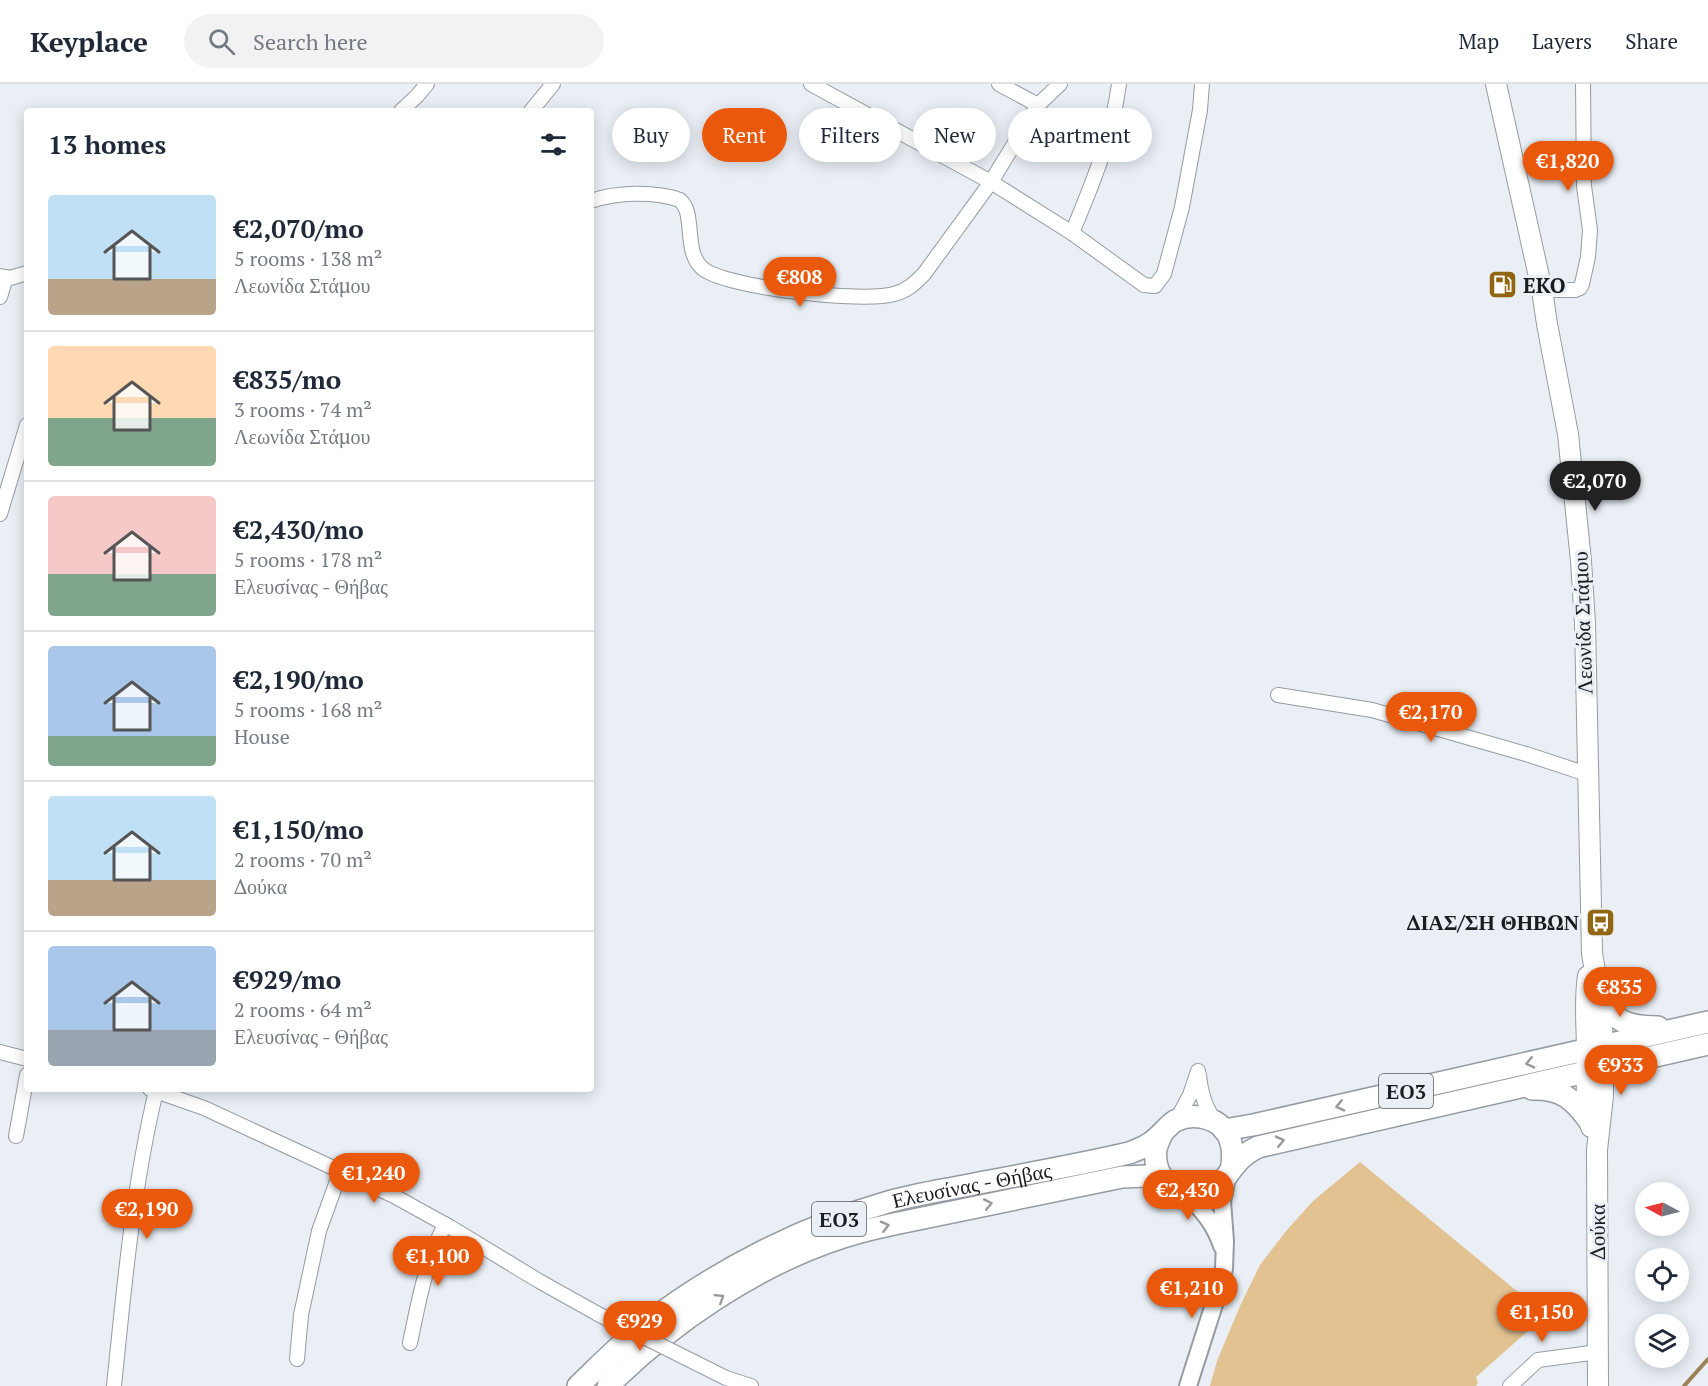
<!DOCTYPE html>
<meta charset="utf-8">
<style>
:root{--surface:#fff;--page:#f2f2f3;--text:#1f2937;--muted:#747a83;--line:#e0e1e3;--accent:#ea580c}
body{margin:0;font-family:"PT Serif",serif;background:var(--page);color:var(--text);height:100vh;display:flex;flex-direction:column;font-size:22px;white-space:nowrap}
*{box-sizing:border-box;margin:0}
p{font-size:20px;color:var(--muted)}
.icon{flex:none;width:33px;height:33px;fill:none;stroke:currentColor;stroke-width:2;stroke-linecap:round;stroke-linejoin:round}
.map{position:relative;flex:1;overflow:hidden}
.side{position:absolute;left:24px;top:24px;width:570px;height:984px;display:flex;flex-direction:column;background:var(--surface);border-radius:6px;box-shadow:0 3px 15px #0003}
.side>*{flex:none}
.hud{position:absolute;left:612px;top:24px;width:570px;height:54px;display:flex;gap:12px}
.needle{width:39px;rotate:277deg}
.buttons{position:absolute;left:1635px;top:1098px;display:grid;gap:12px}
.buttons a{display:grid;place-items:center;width:54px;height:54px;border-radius:50%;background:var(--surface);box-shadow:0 3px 15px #0003;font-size:30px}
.price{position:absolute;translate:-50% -51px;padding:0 14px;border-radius:21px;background:var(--accent);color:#fff;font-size:20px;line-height:39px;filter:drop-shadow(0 2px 3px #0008)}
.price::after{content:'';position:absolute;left:50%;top:36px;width:18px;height:14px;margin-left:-9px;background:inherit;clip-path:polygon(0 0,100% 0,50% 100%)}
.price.active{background:#222;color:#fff}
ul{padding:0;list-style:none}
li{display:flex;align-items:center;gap:18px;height:150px;padding:0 24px}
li+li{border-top:2px solid var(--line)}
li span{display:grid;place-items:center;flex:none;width:168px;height:120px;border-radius:6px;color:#555}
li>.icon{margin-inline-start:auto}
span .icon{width:72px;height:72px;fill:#fffc;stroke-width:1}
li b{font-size:26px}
h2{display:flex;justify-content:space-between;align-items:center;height:72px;padding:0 24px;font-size:26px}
.tag{padding:0 21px;border-radius:27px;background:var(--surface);box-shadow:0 3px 15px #0003;font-size:21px;line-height:54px}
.tag.active{background:var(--accent);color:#fff}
header{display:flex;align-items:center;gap:36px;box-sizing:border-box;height:84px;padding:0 30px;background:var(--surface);border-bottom:2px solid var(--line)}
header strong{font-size:28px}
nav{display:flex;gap:33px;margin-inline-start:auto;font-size:21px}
.search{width:420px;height:54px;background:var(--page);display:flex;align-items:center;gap:15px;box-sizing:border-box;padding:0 21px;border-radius:33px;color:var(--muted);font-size:22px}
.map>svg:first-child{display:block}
</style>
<header>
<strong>Keyplace</strong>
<div class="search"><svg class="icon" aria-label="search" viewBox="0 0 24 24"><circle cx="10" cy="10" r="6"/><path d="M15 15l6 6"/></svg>Search here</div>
<nav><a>Map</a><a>Layers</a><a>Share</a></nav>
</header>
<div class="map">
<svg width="1708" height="1302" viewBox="0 0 1708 1302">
<rect width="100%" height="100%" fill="#e9eff5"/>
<!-- green -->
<polygon fill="#e3c292" points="1360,1078 1546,1231 1476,1293 1478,1299 1476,1302 1210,1302 1217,1277 1240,1222 1260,1181 1286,1147 1313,1117"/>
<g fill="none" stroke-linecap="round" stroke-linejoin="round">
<!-- stream -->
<polyline stroke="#9e8257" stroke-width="4" points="1684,1302 1708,1275"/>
<defs>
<g id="minor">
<polyline points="811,0 991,98 1072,149 1144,201 1155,202 1164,190 1182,123 1200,26 1202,0"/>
<polyline points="999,0 1038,21"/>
<polyline points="401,27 417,12 427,0"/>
<polyline points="531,27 553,0"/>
<path d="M591,117c25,-9 64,-10 89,-1 3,3 6,7 7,12 5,18 0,42 15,56 23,20 162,35 192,26 13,-3 21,-11 30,-20l67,-92 47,-77 22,-21"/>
<path d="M1072,149c20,-48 40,-96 47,-149"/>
<polyline points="0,192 10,194 27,189"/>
<polyline points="1542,206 1575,206 1580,204 1582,200 1588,173 1590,146 1584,102 1583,0"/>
<polyline points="0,213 6,193"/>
<polyline points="0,430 27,341"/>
<polyline points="1278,611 1372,626 1526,670 1587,690"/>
<polyline points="0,968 27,975"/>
<path d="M1199,991c2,19 6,32 17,48"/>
<polyline points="150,1005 204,1024 394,1112 450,1143 539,1197 598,1230"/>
<polyline points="1176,1037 1190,1011 1198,987"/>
<polyline points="16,1052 27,991"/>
<path d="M410,1259c9,-44 15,-78 35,-119"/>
<polyline points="297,1275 301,1231 319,1147 341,1086"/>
<polyline points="696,1279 726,1294 751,1302"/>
<path d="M114,1302c10,-98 19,-199 42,-295"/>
<polyline points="1510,1302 1538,1276 1598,1268"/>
</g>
<g id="tertiary">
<path d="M1185,1110c17,14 30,30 37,52"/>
<polyline points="1188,1302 1217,1211 1224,1185 1225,1157 1222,1117 1227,1094"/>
</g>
<g id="secondary">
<polyline points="1496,0 1542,206 1547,240 1568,350 1581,477 1585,540 1592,869 1601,923 1603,962 1603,1012 1597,1066 1598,1302"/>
<path d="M1588,892c-4,25 -1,51 -1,76 0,24 -2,50 4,75"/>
</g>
<g id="primary">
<path d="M1599,908c14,30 27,35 59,35"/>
<path d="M1532,1005c29,-1 42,10 58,33"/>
<polyline points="1224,1046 1253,1041 1708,938"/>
<path d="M1161,1052c-2,4 -4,9 -5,13 -4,27 19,50 46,45 19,-4 23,-18 34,-30 6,-8 14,-13 22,-17l450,-103"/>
<path id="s1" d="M578,1302c22,-21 43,-43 67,-61 72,-55 156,-98 243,-123 25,-7 50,-11 76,-16 55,-11 110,-20 165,-33 7,-3 15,-5 21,-10 10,-6 16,-16 25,-22 16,-8 37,-5 49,8 10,12 10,26 7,41"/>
<path d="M608,1302c63,-63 147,-120 232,-148 18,-6 36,-10 54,-14l228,-47 25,-1 19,7"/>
</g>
</defs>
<!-- minor casing -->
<use href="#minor" stroke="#959ba0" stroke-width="16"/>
<!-- tertiary casing -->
<use href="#tertiary" stroke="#959ba0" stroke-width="20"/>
<!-- secondary casing -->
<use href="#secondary" stroke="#959ba0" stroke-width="22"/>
<!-- primary casing -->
<use href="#primary" stroke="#959ba0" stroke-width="24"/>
<!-- minor -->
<use href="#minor" stroke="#fff" stroke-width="14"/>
<!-- tertiary -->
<use href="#tertiary" stroke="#fff" stroke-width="16"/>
<!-- secondary -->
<use href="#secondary" stroke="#fff" stroke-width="20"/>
<!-- primary -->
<use href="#primary" stroke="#fff" stroke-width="21"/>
<defs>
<polyline id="minor-bridge" points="598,1230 696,1279"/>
</defs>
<!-- minor-bridge casing -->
<use href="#minor-bridge" stroke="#959ba0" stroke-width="16" stroke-linecap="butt"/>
<!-- minor-bridge -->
<use href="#minor-bridge" stroke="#fff" stroke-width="14"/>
</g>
<!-- one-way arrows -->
<defs><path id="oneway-chevron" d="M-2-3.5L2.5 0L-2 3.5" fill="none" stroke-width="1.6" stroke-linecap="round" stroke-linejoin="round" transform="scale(1.5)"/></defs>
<g stroke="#98999a">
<use href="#oneway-chevron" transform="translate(1530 979) rotate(167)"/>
<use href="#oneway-chevron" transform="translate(1340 1022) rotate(167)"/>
<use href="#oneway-chevron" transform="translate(1280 1057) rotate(-13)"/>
<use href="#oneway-chevron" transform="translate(988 1120) rotate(-11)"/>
<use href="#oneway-chevron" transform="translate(885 1142) rotate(-14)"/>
<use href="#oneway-chevron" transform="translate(720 1214) rotate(-32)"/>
</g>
<!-- icons -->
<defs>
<symbol id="fuel-square" viewBox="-11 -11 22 22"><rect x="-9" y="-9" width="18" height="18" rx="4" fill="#926611" stroke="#e9eff5"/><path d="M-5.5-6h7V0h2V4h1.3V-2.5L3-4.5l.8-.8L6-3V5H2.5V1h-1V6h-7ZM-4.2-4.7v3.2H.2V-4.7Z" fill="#fff"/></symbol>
<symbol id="bus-square" viewBox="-11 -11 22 22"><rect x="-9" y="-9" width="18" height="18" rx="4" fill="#926611" stroke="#e9eff5"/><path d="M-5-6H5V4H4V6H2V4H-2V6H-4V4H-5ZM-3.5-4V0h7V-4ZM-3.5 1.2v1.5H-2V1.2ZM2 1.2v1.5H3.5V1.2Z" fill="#fff"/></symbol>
</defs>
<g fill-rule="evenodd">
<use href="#fuel-square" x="1486" y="184" width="33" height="33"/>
<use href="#bus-square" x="1584" y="822" width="33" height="33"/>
</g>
<g text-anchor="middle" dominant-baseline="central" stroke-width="6" stroke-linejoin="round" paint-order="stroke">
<!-- shield labels -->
<g fill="#e9eff5" stroke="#585b5e" stroke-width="1.5">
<rect x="1379" y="990" width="54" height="34" rx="4.5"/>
<rect x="812" y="1118" width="54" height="34" rx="4.5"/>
</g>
<g font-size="20" font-weight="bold" fill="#1a1c1e">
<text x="1406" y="1007">ΕΟ3</text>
<text x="839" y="1135">ΕΟ3</text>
</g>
<!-- poi labels -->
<g font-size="21" font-weight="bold" fill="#1a1c1e" stroke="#e9eff5" text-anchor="start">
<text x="1523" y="201">EKO</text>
<text x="1579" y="838" text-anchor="end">ΔΙΑΣ/ΣΗ ΘΗΒΩΝ</text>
</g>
<!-- street labels -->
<g font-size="21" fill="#1a1c1e" stroke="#e9eff5">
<text transform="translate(1582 539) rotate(-92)">Λεωνίδα Στάμου</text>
<text stroke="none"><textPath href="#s1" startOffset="450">Ελευσίνας - Θήβας</textPath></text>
<text transform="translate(1597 1148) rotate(-90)">Δούκα</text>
</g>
</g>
</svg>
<div class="buttons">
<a><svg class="needle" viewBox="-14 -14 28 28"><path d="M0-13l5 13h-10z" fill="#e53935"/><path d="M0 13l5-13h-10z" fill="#747a83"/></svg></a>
<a><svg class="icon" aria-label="locate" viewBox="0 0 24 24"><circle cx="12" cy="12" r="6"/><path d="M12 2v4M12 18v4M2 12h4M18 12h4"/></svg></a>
<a><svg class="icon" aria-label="layers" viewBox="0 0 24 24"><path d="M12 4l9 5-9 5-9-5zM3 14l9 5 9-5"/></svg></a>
</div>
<b class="price" style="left:1568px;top:108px">€1,820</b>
<b class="price" style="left:800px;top:224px">€808</b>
<b class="price active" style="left:1595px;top:428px">€2,070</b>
<b class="price" style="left:1431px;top:659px">€2,170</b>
<b class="price" style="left:1620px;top:934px">€835</b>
<b class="price" style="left:1621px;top:1012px">€933</b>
<b class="price" style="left:374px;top:1120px">€1,240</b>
<b class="price" style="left:1188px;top:1137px">€2,430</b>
<b class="price" style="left:147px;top:1156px">€2,190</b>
<b class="price" style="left:438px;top:1203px">€1,100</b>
<b class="price" style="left:1192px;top:1235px">€1,210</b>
<b class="price" style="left:1542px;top:1259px">€1,150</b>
<b class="price" style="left:640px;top:1268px">€929</b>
<div class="hud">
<a class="tag">Buy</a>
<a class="tag active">Rent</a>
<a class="tag">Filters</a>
<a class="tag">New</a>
<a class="tag">Apartment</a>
</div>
<section class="side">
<h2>13 homes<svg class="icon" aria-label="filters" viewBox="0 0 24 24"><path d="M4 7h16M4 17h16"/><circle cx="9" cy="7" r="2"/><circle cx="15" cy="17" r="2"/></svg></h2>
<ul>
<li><span style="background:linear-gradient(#bfe0f5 70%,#b9a48a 0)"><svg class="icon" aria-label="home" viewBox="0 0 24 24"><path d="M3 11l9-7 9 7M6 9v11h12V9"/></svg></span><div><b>€2,070/mo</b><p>5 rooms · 138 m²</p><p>Λεωνίδα Στάμου</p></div></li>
<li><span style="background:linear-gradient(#ffd9b3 60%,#7fa58c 0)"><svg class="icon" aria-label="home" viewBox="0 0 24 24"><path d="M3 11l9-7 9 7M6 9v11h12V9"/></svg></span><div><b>€835/mo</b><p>3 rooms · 74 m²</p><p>Λεωνίδα Στάμου</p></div></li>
<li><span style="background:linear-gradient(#f6c9c9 65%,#7fa58c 0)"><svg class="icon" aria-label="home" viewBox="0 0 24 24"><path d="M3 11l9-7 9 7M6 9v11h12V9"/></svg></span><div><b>€2,430/mo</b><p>5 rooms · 178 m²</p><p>Ελευσίνας - Θήβας</p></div></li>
<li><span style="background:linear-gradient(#a9c7e8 75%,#7fa58c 0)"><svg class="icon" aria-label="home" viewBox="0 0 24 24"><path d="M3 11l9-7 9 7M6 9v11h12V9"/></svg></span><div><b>€2,190/mo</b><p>5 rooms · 168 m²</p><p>House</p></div></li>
<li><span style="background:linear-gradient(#bfe0f5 70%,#b9a48a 0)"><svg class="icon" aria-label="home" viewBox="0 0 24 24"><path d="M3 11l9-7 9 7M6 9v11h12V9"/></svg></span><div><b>€1,150/mo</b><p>2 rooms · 70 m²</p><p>Δούκα</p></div></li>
<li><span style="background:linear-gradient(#a9c7e8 70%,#9aa5b1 0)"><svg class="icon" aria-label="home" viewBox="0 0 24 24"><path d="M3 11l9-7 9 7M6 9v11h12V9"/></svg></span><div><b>€929/mo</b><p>2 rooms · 64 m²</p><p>Ελευσίνας - Θήβας</p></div></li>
</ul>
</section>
</div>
